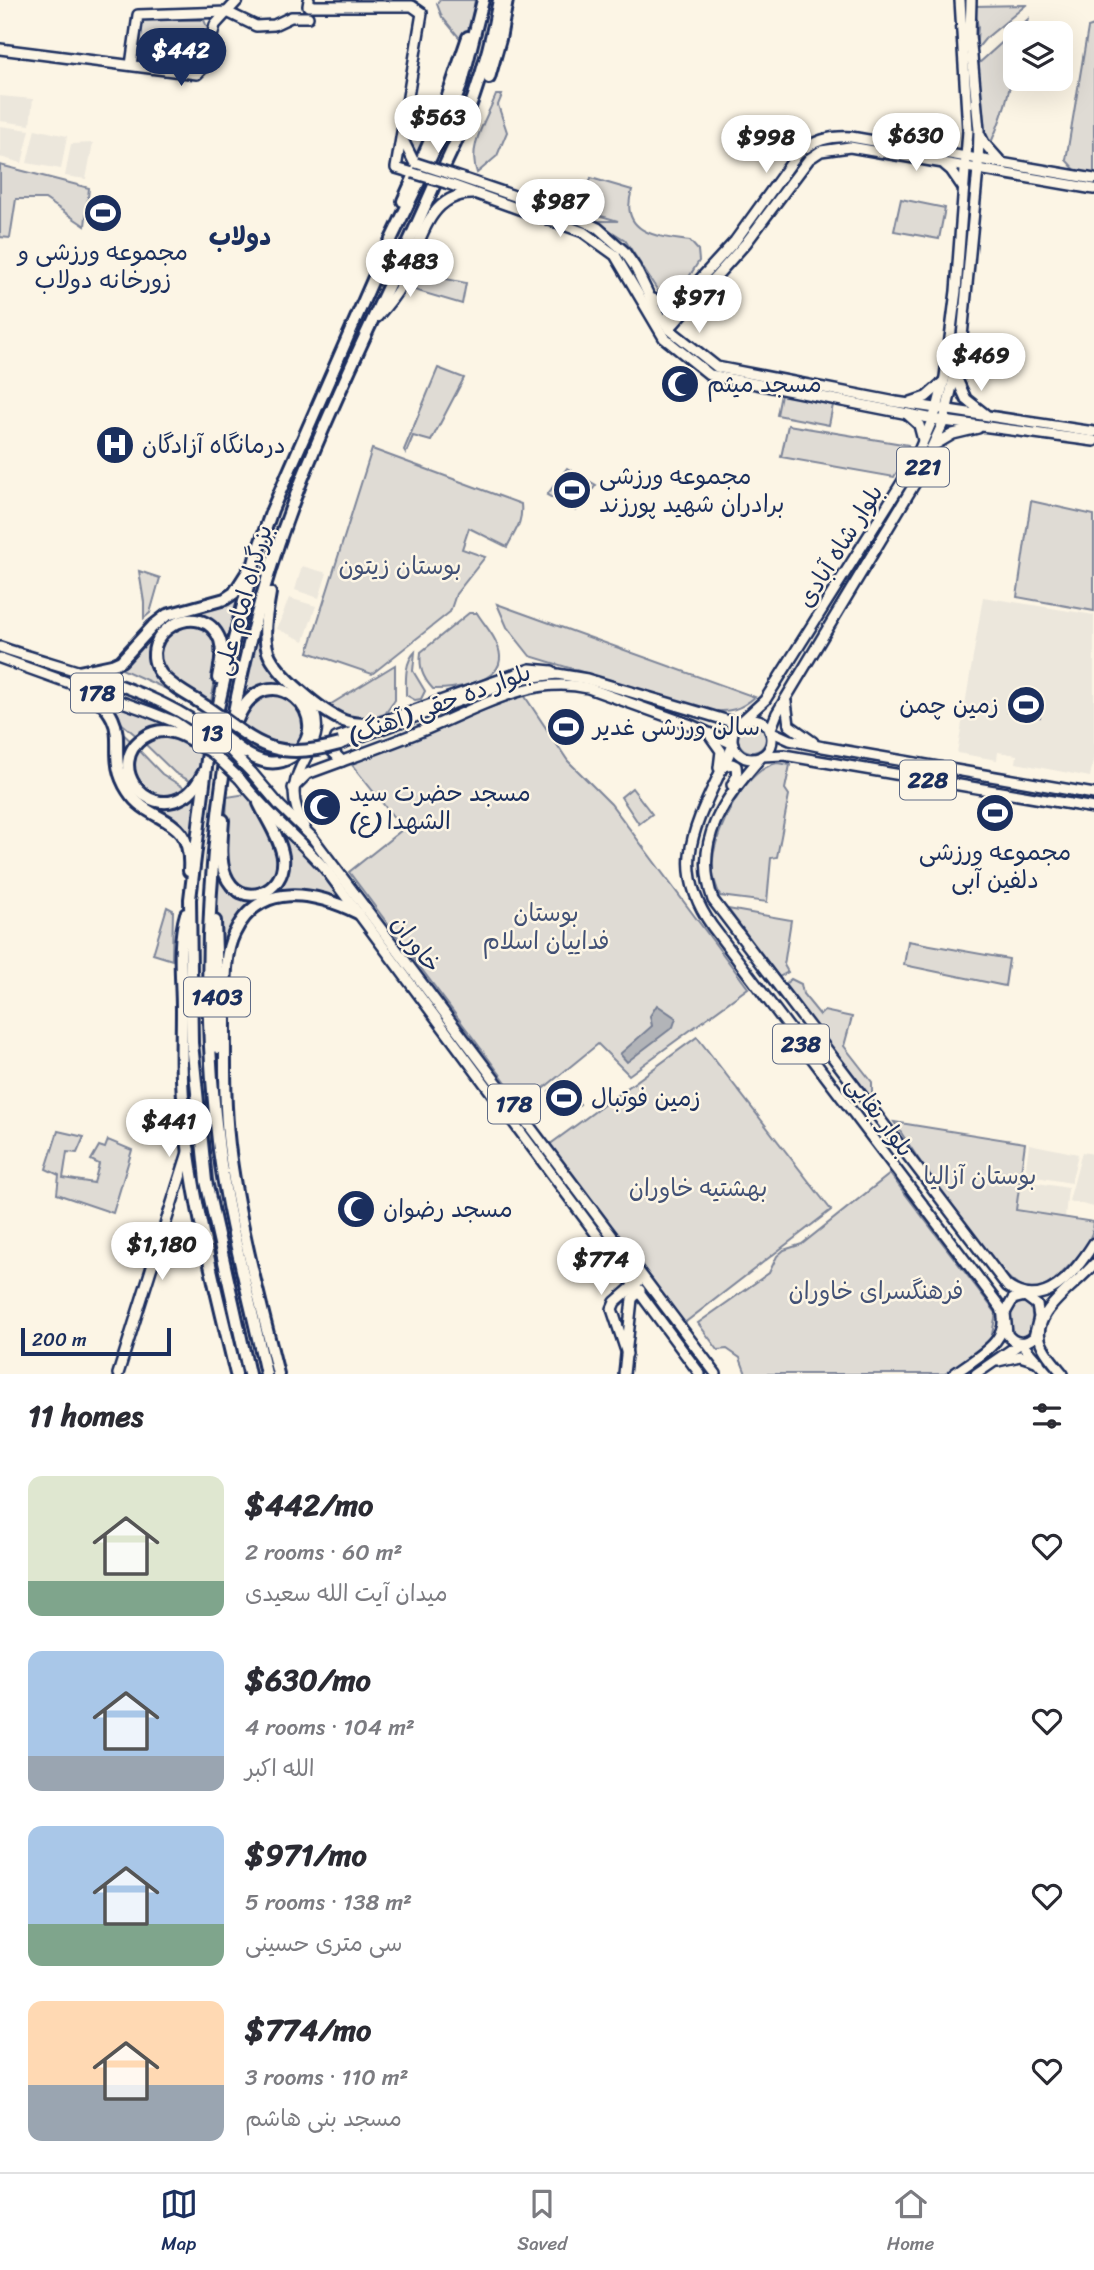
<!DOCTYPE html>
<meta charset="utf-8">
<style>
:root{--surface:#fff;--page:#f7f7f7;--text:#2b2b33;--muted:#7c7c81;--line:#e1e1e2;--accent:#1b2f5e}
body{margin:0;font-family:Sriracha,"Playpen Sans Arabic",sans-serif;background:var(--page);color:var(--text);height:100vh;display:flex;flex-direction:column;font-size:26px;white-space:nowrap}
*{box-sizing:border-box;margin:0}
p{font-size:23px;color:var(--muted)}
.icon{flex:none;width:38px;height:38px;fill:none;stroke:currentColor;stroke-width:2;stroke-linecap:round;stroke-linejoin:round}
.map{position:relative;height:1374px;overflow:hidden}
.panel{display:flex;flex-direction:column;background:var(--surface);flex:1}
.panel>*{flex:none}
.tools{position:absolute;left:1003px;top:21px;display:grid;gap:14px}
.tools a{display:grid;place-items:center;width:70px;height:70px;border-radius:14px;background:var(--surface);box-shadow:0 7px 28px #0002;font-size:35px}
.scale{position:absolute;left:21px;bottom:18px;width:150px;box-sizing:border-box;padding-left:7px;border:4px solid #1b2f5e;border-top:0;font-size:19px;line-height:24px;white-space:nowrap;color:#1b2f5e;-webkit-text-stroke:5px #fcf5e5;paint-order:stroke}
.price{position:absolute;translate:-50% -60px;padding:0 16px;border-radius:24px;background:#fff;color:#222;font-size:23px;line-height:46px;filter:drop-shadow(0 2px 4px #0008)}
.price::after{content:'';position:absolute;left:50%;top:42px;width:21px;height:16px;margin-left:-10px;background:inherit;clip-path:polygon(0 0,100% 0,50% 100%)}
.price.active{background:var(--accent);color:#fff}
ul{padding:0;list-style:none}
li{display:flex;align-items:center;gap:21px;height:175px;padding:0 28px}
li span{display:grid;place-items:center;flex:none;width:196px;height:140px;border-radius:14px;color:#555}
li>.icon{margin-inline-start:auto}
span .icon{width:84px;height:84px;fill:#fffc;stroke-width:1}
li b{font-size:30px}
h2{display:flex;justify-content:space-between;align-items:center;height:84px;padding:0 28px;font-size:30px}
.tabs{display:flex;justify-content:space-around;align-items:center;height:98px;border-top:2px solid var(--line);background:var(--surface);font-size:19px;color:var(--muted)}
.tabs a{display:grid;justify-items:center;gap:4px}
.tabs .active{color:var(--accent)}
.map>svg:first-child{display:block}
</style>
<div class="map">
<svg width="1094" height="1374" viewBox="0 0 1094 1374">
<rect width="100%" height="100%" fill="#fcf5e5"/>
<filter id="ink" filterUnits="userSpaceOnUse"><feTurbulence type="fractalNoise" baseFrequency=".0143" numOctaves="2"/><feDisplacementMap in="SourceGraphic" scale="14" xChannelSelector="R" yChannelSelector="G"/><feConvolveMatrix kernelMatrix="1 2 1 2 8 2 1 2 1" color-interpolation-filters="sRGB"/></filter>
<g filter="url(#ink)">
<!-- built -->
<g fill="#ece7dc">
<polygon points="0,96 33,99 30,125 0,121"/>
<polygon points="0,126 30,130 22,163 0,157"/>
<polygon points="35,129 67,136 61,169 27,163"/>
<polygon points="93,143 86,179 65,176 71,144"/>
<polygon points="302,566 327,573 319,598 295,590"/>
<polygon points="983,597 1094,615 1094,756 1090,777 1016,763 1017,755 998,752 997,760 957,753"/>
<polygon points="289,598 316,606 304,641 277,629"/>
<polygon points="1029,1144 1078,1154 1071,1183 1025,1175"/>
<polygon points="1082,1152 1094,1154 1094,1207 1069,1201"/>
<polygon points="1020,1180 1068,1188 1065,1217 1016,1210"/>
</g>
<!-- green -->
<g fill="#dfdbd4" stroke="#7d8599" stroke-width="2">
<polygon points="440,0 475,0 468,40 462,41 442,17 437,4"/>
<polygon points="1026,5 985,39 976,50 978,27 974,6"/>
<polygon points="143,19 204,20 208,29 199,59 188,69 136,63"/>
<path d="M1028,19l-4,14h-9c0,42 -8,74 -25,112l-8,-18 -5,-62z"/>
<polygon points="1094,26 1094,175 1077,172 1066,160 1088,28"/>
<path d="M496,95h6l-4,10 9,27 -10,24 -20,17c-10,-26 9,-53 19,-78z"/>
<polygon points="407,115 436,121 418,160 404,137"/>
<polygon points="0,165 89,188 85,226 45,199 16,199 10,238 0,237"/>
<path d="M591,178l41,12c-14,44 27,47 58,51l8,9 1,11 -12,19 -22,22 -40,-62 -30,-19h23l-37,-11z"/>
<polygon points="901,199 945,208 939,239 894,231"/>
<polygon points="412,272 466,283 462,304 404,287"/>
<polygon points="438,368 464,378 431,441 413,436 406,453 404,450"/>
<polygon points="781,394 833,405 829,425 777,415"/>
<polygon points="788,425 908,445 910,450 894,477 781,457"/>
<path d="M372,449l149,55c2,19 -6,27 -14,43l-38,-19 -7,21 23,8 -29,37 -6,18 -78,62 -64,-22z"/>
<polygon points="567,468 596,485 576,511 547,495"/>
<polygon points="1031,501 1094,515 1094,611 1017,597"/>
<polygon points="139,571 160,578 150,613 144,618 144,602"/>
<polygon points="271,578 263,641 309,715 273,687 238,713"/>
<polygon points="242,589 220,678 217,631 179,618 151,656 182,696 117,667 158,624"/>
<path d="M497,604l258,93c-15,13 -25,15 -45,14l-180,-55 -23,-29z"/>
<path d="M469,613h8c8,13 22,27 23,43 2,27 -48,34 -67,33 -11,-12 -14,-22 -12,-37z"/>
<polygon points="194,622 215,636 219,661 210,706 173,682 159,664 161,638 178,624"/>
<path d="M415,652l-2,19 12,20 -4,8 -6,1 -9,-5c0,-14 -2,-32 9,-43z"/>
<polygon points="395,665 395,700 385,714 367,720 346,717 328,706"/>
<polygon points="262,693 289,695 305,717 300,748 279,746 236,727 244,707"/>
<polygon points="1012,694 1042,699 1040,717 1008,712"/>
<polygon points="524,695 568,761 611,804 748,988 629,1075 598,1044 523,1105 349,872 403,829 349,761"/>
<polygon points="103,699 178,729 139,738 120,722"/>
<circle cx="752" cy="738" r="14"/>
<polygon points="120,731 133,743 126,772 161,803 194,791 198,792 193,845 136,796 123,774"/>
<polygon points="167,732 203,751 197,785 175,773 142,741"/>
<polygon points="136,747 162,774 189,791 162,800 140,790 130,767"/>
<path d="M777,763l13,2 -5,24 4,6 -12,62 -6,1 -4,44 -47,-6c-5,-13 -9,-23 -7,-37 3,-31 32,-89 64,-96z"/>
<polygon points="632,788 652,814 639,824 621,797"/>
<polygon points="246,794 268,827 281,858 272,887 247,892 230,878 225,845 227,797"/>
<path d="M269,818l31,27 40,54 -52,-8 -49,30 -15,79 -8,-104 5,-60 14,58c39,23 59,-20 49,-53 -2,-9 -10,-16 -15,-23z"/>
<polygon points="167,907 173,910 172,960 153,954"/>
<polygon points="728,909 791,920 784,965 788,972 779,977"/>
<polygon points="908,941 1009,959 1005,986 904,965"/>
<polygon points="791,979 801,984 803,994 820,1015 824,1011 852,1017 844,1046 872,1082 872,1099 784,985"/>
<polygon points="697,1037 831,1210 683,1324 549,1145"/>
<polygon points="561,1080 580,1104 567,1115 549,1091"/>
<path d="M894,1122l131,21 -9,67 78,12c0,18 -17,36 -30,49 -9,9 -24,22 -37,19 -28,-6 -114,-139 -133,-168z"/>
<polygon points="58,1131 84,1137 77,1153 67,1152 63,1178 94,1183 99,1164 91,1160 99,1146 105,1148 108,1140 132,1150 113,1213 57,1194 59,1175 46,1169"/>
<polygon points="890,1174 996,1313 991,1340 945,1374 746,1374 740,1358 727,1349 718,1350 698,1323 769,1273 777,1256 784,1250 802,1244"/>
<path d="M1021,1302l10,3 2,19 -6,12 -9,2 -5,-2c-5,-11 -4,-29 8,-34z"/>
</g>
<!-- water -->
<polygon fill="#b2b4b8" stroke="#767f94" stroke-width="2" points="657,1005 676,1018 673,1027 627,1062 620,1054 652,1026 650,1016"/>
<g fill="none" stroke-linecap="round" stroke-linejoin="round">
<defs>
<g id="major">
<polyline points="309,0 308,6 412,6 422,13 396,168 413,173"/>
<polyline points="971,0 970,35 979,130 978,169 961,347 944,421 915,483 777,713 770,731 790,740 823,747 1094,794"/>
<polyline points="0,49 197,74 204,67 215,25 238,0"/>
<polyline points="131,65 138,15 227,12 256,26 274,25 291,17 308,17"/>
<polyline points="980,135 984,143 1001,162"/>
<polyline points="402,138 414,162"/>
<polyline points="945,165 951,170 964,189"/>
<polyline points="450,174 570,215 598,228 624,251 635,267 655,308 669,329 717,367 896,402 1094,432"/>
<polyline points="446,183 583,232 615,255 664,338 710,375 944,421 1094,441"/>
<path d="M650,298l24,7 7,-5 54,-59 62,-86c16,-15 33,-19 54,-18l243,42"/>
<polyline points="674,305 668,318 675,322"/>
<path d="M377,317c8,-9 17,-19 23,-30 19,-33 23,-93 72,-93"/>
<polyline points="669,329 746,243 809,159 821,151 850,147 1094,189"/>
<polyline points="956,377 966,399 985,414"/>
<polyline points="911,402 926,397 943,382"/>
<polyline points="908,415 919,425 923,440"/>
<polyline points="936,444 953,434 978,428"/>
<path d="M0,647c65,22 134,36 193,73"/>
<polyline points="0,658 150,712 175,722 191,733"/>
<polyline points="786,702 789,725 813,742"/>
<circle cx="752" cy="739" r="20"/>
<polyline points="711,737 721,751 719,768"/>
<polyline points="340,744 498,687 526,678 557,674 587,679 729,721 742,721 765,700 901,484 918,453 937,409 945,377 956,291 968,130 960,0"/>
<polyline points="342,761 332,751 336,738 530,669 552,671"/>
<polyline points="723,766 732,764 736,766 737,776 732,785"/>
<polyline points="252,773 280,806 312,837 716,1374"/>
<path d="M240,779c26,34 59,60 87,92l373,503"/>
<path d="M293,788l14,-14c40,-15 81,-29 122,-46 51,-21 102,-53 159,-40l103,37 42,19c-4,13 -11,23 -16,35 -27,56 -43,93 -5,147l289,382c12,33 -25,49 -47,66"/>
<path d="M1094,808l-310,-53 -22,1c-38,44 -70,84 -49,144l294,386c37,27 68,-13 87,-43"/>
<path d="M305,826c-38,-61 38,-75 1,-129"/>
<path d="M1025,1296l12,9 2,12 -5,20c-9,8 -20,7 -27,-3l-2,-21 8,-14z"/>
<polyline points="627,1354 612,1309 615,1302 638,1282"/>
<polyline points="998,1361 1020,1356 1039,1362"/>
<polyline points="118,1374 189,1149"/>
<polyline points="624,1374 632,1299 640,1290"/>
<polyline points="976,1374 1021,1343 1048,1374"/>
<path d="M1063,1374c-7,-9 -15,-17 -20,-27 -18,-32 33,-61 51,-83"/>
</g>
<g id="highway">
<polyline points="489,78 500,39 507,0"/>
<polyline points="403,201 441,116 468,37"/>
<path d="M270,593c-3,19 -8,39 -2,59 8,22 54,60 76,69 10,4 21,3 32,3"/>
<polyline points="79,672 112,665 121,661 153,626 167,615 225,599 234,593 250,568"/>
<path d="M79,685c64,42 21,63 49,106 22,35 65,21 61,80"/>
<path d="M196,700c-12,-7 -26,-15 -35,-26 -29,-40 41,-79 59,-34 4,12 0,26 -2,38"/>
<path d="M237,720c30,-73 107,1 54,37 -16,10 -31,5 -46,-4"/>
<path d="M189,739c-15,-9 -30,-12 -46,-1 -37,26 2,81 40,59 10,-5 16,-16 21,-25"/>
<path d="M223,820c-1,17 -4,39 2,54 14,37 62,20 58,-17 -3,-19 -16,-37 -24,-54"/>
<path d="M186,914c-9,31 -4,63 -4,96 0,23 -1,46 0,69 4,100 31,198 54,295"/>
<polyline points="215,921 219,1048"/>
<polyline points="249,1374 206,1181 192,1043 190,899 207,759 229,658 256,556 272,510 386,250 444,130 462,83 483,0"/>
<path d="M266,1374c-16,-75 -37,-148 -47,-224 -28,-224 -1,-458 82,-668 40,-100 89,-196 132,-294 33,-60 54,-121 66,-188"/>
<path d="M278,1374c-18,-73 -40,-154 -49,-229 -5,-43 -4,-88 -4,-132 1,-25 -2,-57 9,-79 25,-54 81,-42 124,-21"/>
</g>
</defs>
<!-- major casing -->
<use href="#major" stroke="#1b2f5e" stroke-width="14"/>
<!-- highway casing -->
<use href="#highway" stroke="#1b2f5e" stroke-width="16"/>
<!-- major -->
<use href="#major" stroke="#fcf5e5" stroke-width="9"/>
<!-- highway -->
<use href="#highway" stroke="#fcf5e5" stroke-width="10"/>
<defs>
<g id="major-bridge">
<polyline points="416,163 450,174"/>
<polyline points="413,173 446,183"/>
<polyline points="193,720 221,741 252,773"/>
<polyline points="191,733 240,779"/>
</g>
<g id="highway-bridge">
<path d="M196,700c57,36 68,65 144,44"/>
<polyline points="202,727 224,737 245,753"/>
<polyline points="189,739 214,753"/>
</g>
</defs>
<!-- major-bridge casing -->
<use href="#major-bridge" stroke="#1b2f5e" stroke-width="14" stroke-linecap="butt"/>
<!-- highway-bridge casing -->
<use href="#highway-bridge" stroke="#1b2f5e" stroke-width="16" stroke-linecap="butt"/>
<!-- major-bridge -->
<use href="#major-bridge" stroke="#fcf5e5" stroke-width="9"/>
<!-- highway-bridge -->
<use href="#highway-bridge" stroke="#fcf5e5" stroke-width="10"/>
</g>
</g>
<!-- icons -->
<defs>
<symbol id="stadium-disc" viewBox="-11 -11 22 22"><circle r="9.5" fill="#1b2f5e" stroke="#fcf5e5"/><path d="M0-5a6.5 5 0 1 0 0 10a6.5 5 0 1 0 0-10ZM-3.5-1.8h7v3.6h-7Z" fill="#fff"/></symbol>
<symbol id="mosque-disc" viewBox="-11 -11 22 22"><circle r="9.5" fill="#1b2f5e" stroke="#fcf5e5"/><path d="M3.5-4.9A6 6 0 1 0 3.5 4.9A5 5 0 1 1 3.5-4.9Z" fill="#fff"/></symbol>
<symbol id="hospital-disc" viewBox="-11 -11 22 22"><circle r="9.5" fill="#1b2f5e" stroke="#fcf5e5"/><path d="M-5-5h3v3.5h4V-5h3V5h-3V1.5h-4V5h-3Z" fill="#fff"/></symbol>
</defs>
<g fill-rule="evenodd">
<use href="#stadium-disc" x="81" y="191" width="44" height="44"/>
<use href="#mosque-disc" x="658" y="362" width="44" height="44"/>
<use href="#hospital-disc" x="93" y="423" width="44" height="44"/>
<use href="#stadium-disc" x="550" y="468" width="44" height="44"/>
<use href="#stadium-disc" x="1004" y="683" width="44" height="44"/>
<use href="#stadium-disc" x="544" y="705" width="44" height="44"/>
<use href="#mosque-disc" x="300" y="785" width="44" height="44"/>
<use href="#stadium-disc" x="973" y="791" width="44" height="44"/>
<use href="#stadium-disc" x="542" y="1076" width="44" height="44"/>
<use href="#mosque-disc" x="334" y="1187" width="44" height="44"/>
</g>
<g text-anchor="middle" dominant-baseline="central" stroke-width="5" stroke-linejoin="round" paint-order="stroke">
<!-- shield labels -->
<g fill="#fcf5e5" stroke="#5e6a86" stroke-width="2">
<rect x="897" y="447.5" width="52" height="39" rx="5"/>
<rect x="71" y="673.5" width="52" height="39" rx="5"/>
<rect x="193" y="713.5" width="38" height="39" rx="5"/>
<rect x="900" y="760.5" width="56" height="39" rx="5"/>
<rect x="184" y="977.5" width="66" height="39" rx="5"/>
<rect x="773" y="1024.5" width="56" height="39" rx="5"/>
<rect x="488" y="1084.5" width="52" height="39" rx="5"/>
</g>
<g font-size="23" font-weight="bold" fill="#1b2f5e">
<text x="923" y="467">221</text>
<text x="97" y="693">178</text>
<text x="212" y="733">13</text>
<text x="928" y="780">228</text>
<text x="217" y="997">1403</text>
<text x="801" y="1044">238</text>
<text x="514" y="1104">178</text>
</g>
<!-- poi labels -->
<g font-size="24" fill="#1b2f5e" stroke="#fcf5e5" text-anchor="start">
<text x="103" y="252" text-anchor="middle">مجموعه ورزشی و<tspan x="103" dy="28">زورخانه دولاب</tspan></text>
<text x="707" y="384">مسجد میثم</text>
<text x="142" y="445">درمانگاه آزادگان</text>
<text x="599" y="476">مجموعه ورزشی<tspan x="599" dy="28">برادران شهید پورزند</tspan></text>
<text x="999" y="705" text-anchor="end">زمین چمن</text>
<text x="593" y="727">سالن ورزشی غدیر</text>
<text x="349" y="793">مسجد حضرت سید<tspan x="349" dy="28">الشهدا (ع)</tspan></text>
<text x="995" y="852" text-anchor="middle">مجموعه ورزشی<tspan x="995" dy="28">دلفین آبی</tspan></text>
<text x="591" y="1098">زمین فوتبال</text>
<text x="383" y="1209">مسجد رضوان</text>
</g>
<!-- street labels -->
<g font-size="24" fill="#1b2f5e" stroke="#fcf5e5">
<text transform="translate(840 546) rotate(-58)">بلوار شاه آبادی</text>
<text transform="translate(243 600) rotate(-74)">بزرگراه امام علی</text>
<text transform="translate(439 704) rotate(-20)">بلوار ده حقی (آهنگ)</text>
<text transform="translate(416 944) rotate(53)">خاوران</text>
<text transform="translate(880 1116) rotate(53)">بلوار بقایی</text>
</g>
<!-- park labels -->
<g font-size="24" fill="#425176" stroke="#fcf5e5">
<text x="400" y="566">بوستان زیتون</text>
<text x="546" y="913">بوستان<tspan x="546" dy="28">فداییان اسلام</tspan></text>
<text x="980" y="1176">بوستان آزالیا</text>
<text x="698" y="1188">بهشتیه خاوران</text>
<text x="876" y="1291">فرهنگسرای خاوران</text>
</g>
<!-- neighbourhood labels -->
<g font-size="26" font-weight="bold" fill="#1b2f5e" stroke="#fcf5e5">
<text x="240" y="236">دولاب</text>
</g>
</g>
</svg>
<div class="tools">
<a><svg class="icon" aria-label="layers" viewBox="0 0 24 24"><path d="M12 4l9 5-9 5-9-5zM3 14l9 5 9-5"/></svg></a>
</div>
<div class="scale">200 m</div>
<b class="price active" style="left:181px;top:88px">$442</b>
<b class="price" style="left:438px;top:155px">$563</b>
<b class="price" style="left:916px;top:173px">$630</b>
<b class="price" style="left:766px;top:175px">$998</b>
<b class="price" style="left:560px;top:239px">$987</b>
<b class="price" style="left:410px;top:299px">$483</b>
<b class="price" style="left:699px;top:335px">$971</b>
<b class="price" style="left:981px;top:393px">$469</b>
<b class="price" style="left:169px;top:1159px">$441</b>
<b class="price" style="left:162px;top:1282px">$1,180</b>
<b class="price" style="left:601px;top:1297px">$774</b>
</div>
<section class="panel">
<h2>11 homes<svg class="icon" aria-label="filters" viewBox="0 0 24 24"><path d="M4 7h16M4 17h16"/><circle cx="9" cy="7" r="2"/><circle cx="15" cy="17" r="2"/></svg></h2>
<ul>
<li><span style="background:linear-gradient(#dfe7d0 75%,#7fa58c 0)"><svg class="icon" aria-label="home" viewBox="0 0 24 24"><path d="M3 11l9-7 9 7M6 9v11h12V9"/></svg></span><div><b>$442/mo</b><p>2 rooms · 60 m²</p><p>میدان آیت الله سعیدی</p></div><svg class="icon" aria-label="heart" viewBox="0 0 24 24"><path d="M12 20l-8-8c-3-5 5-10 8-4 3-6 11-1 8 4z"/></svg></li>
<li><span style="background:linear-gradient(#a9c7e8 75%,#9aa5b1 0)"><svg class="icon" aria-label="home" viewBox="0 0 24 24"><path d="M3 11l9-7 9 7M6 9v11h12V9"/></svg></span><div><b>$630/mo</b><p>4 rooms · 104 m²</p><p>الله اکبر</p></div><svg class="icon" aria-label="heart" viewBox="0 0 24 24"><path d="M12 20l-8-8c-3-5 5-10 8-4 3-6 11-1 8 4z"/></svg></li>
<li><span style="background:linear-gradient(#a9c7e8 70%,#7fa58c 0)"><svg class="icon" aria-label="home" viewBox="0 0 24 24"><path d="M3 11l9-7 9 7M6 9v11h12V9"/></svg></span><div><b>$971/mo</b><p>5 rooms · 138 m²</p><p>سی متری حسینی</p></div><svg class="icon" aria-label="heart" viewBox="0 0 24 24"><path d="M12 20l-8-8c-3-5 5-10 8-4 3-6 11-1 8 4z"/></svg></li>
<li><span style="background:linear-gradient(#ffd9b3 60%,#9aa5b1 0)"><svg class="icon" aria-label="home" viewBox="0 0 24 24"><path d="M3 11l9-7 9 7M6 9v11h12V9"/></svg></span><div><b>$774/mo</b><p>3 rooms · 110 m²</p><p>مسجد بنی هاشم</p></div><svg class="icon" aria-label="heart" viewBox="0 0 24 24"><path d="M12 20l-8-8c-3-5 5-10 8-4 3-6 11-1 8 4z"/></svg></li>
</ul>
</section>
<nav class="tabs">
<a class="active"><svg class="icon" aria-label="map" viewBox="0 0 24 24"><path d="M3 6l6-2 6 2 6-2v14l-6 2-6-2-6 2zM9 4v14M15 6v14"/></svg>Map</a>
<a><svg class="icon" aria-label="saved" viewBox="0 0 24 24"><path d="M7 4h10v16l-5-4-5 4z"/></svg>Saved</a>
<a><svg class="icon" aria-label="home" viewBox="0 0 24 24"><path d="M3 11l9-7 9 7M6 9v11h12V9"/></svg>Home</a>
</nav>
